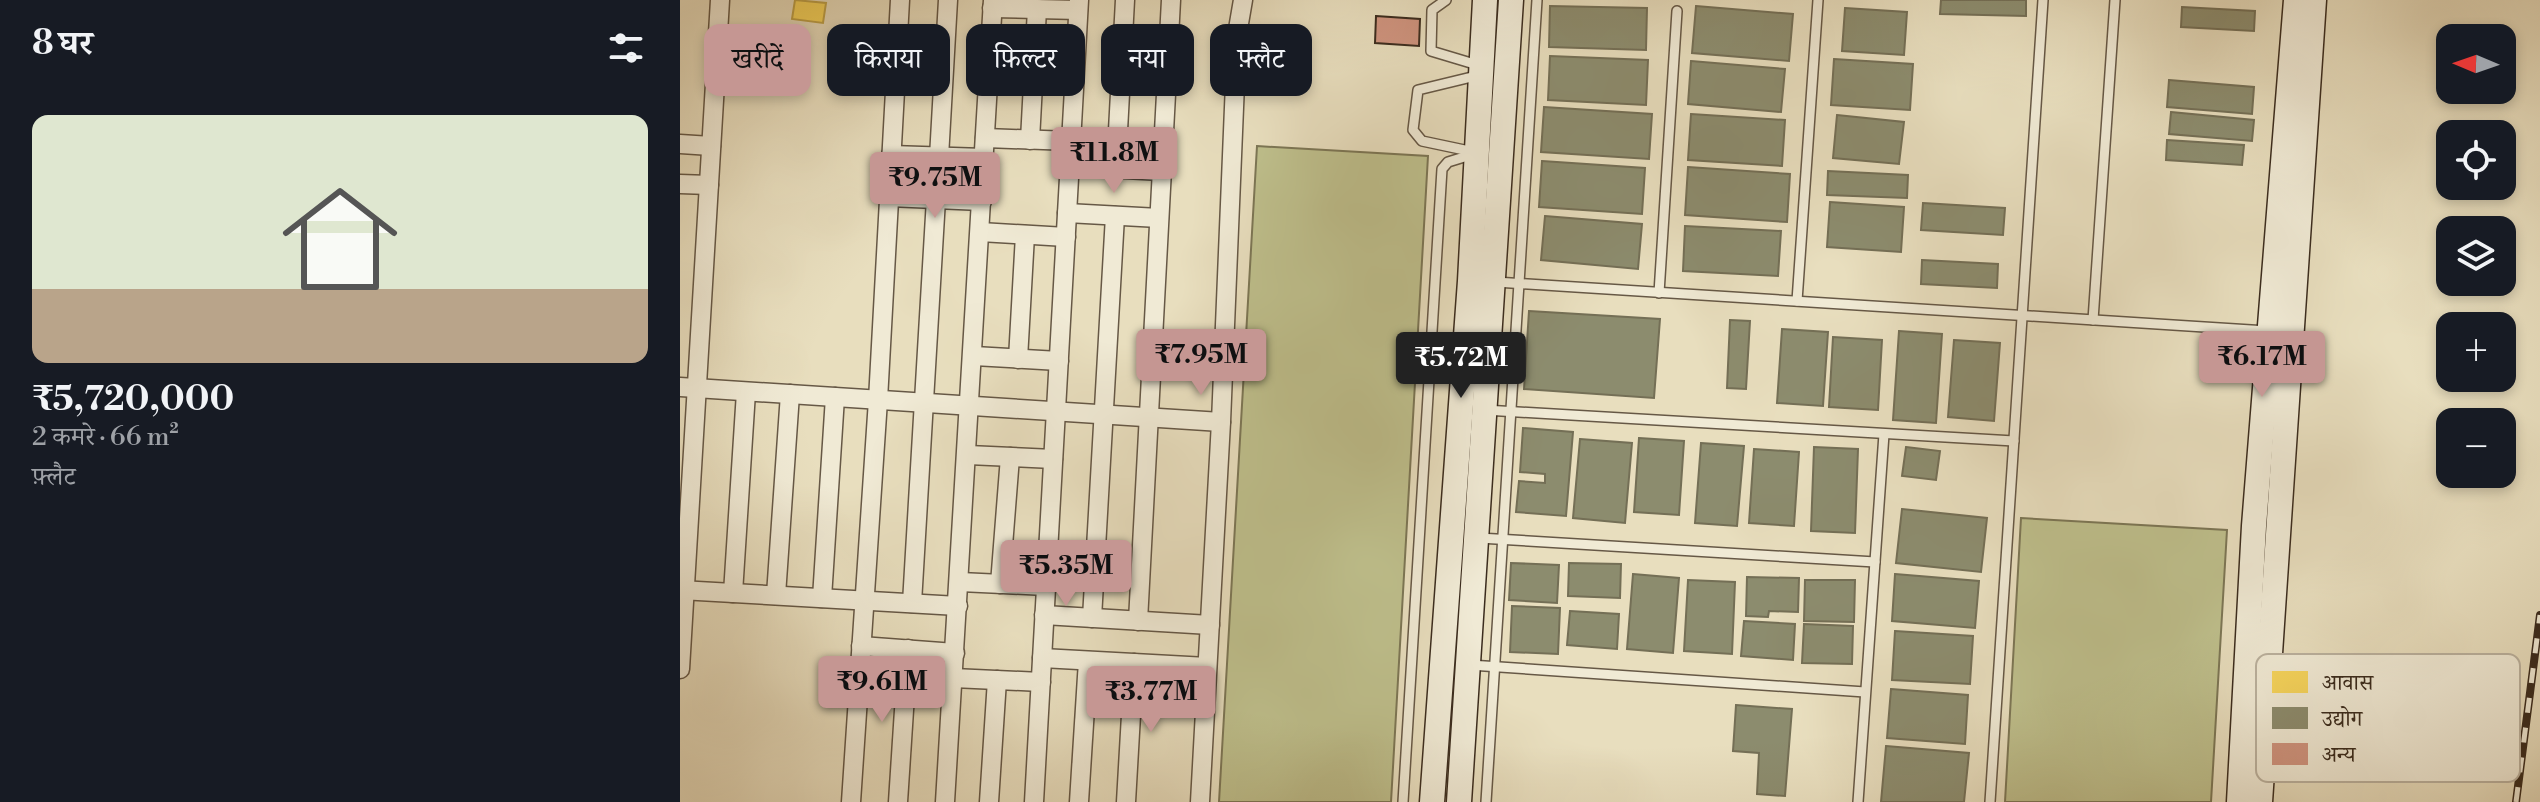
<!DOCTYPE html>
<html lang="hi">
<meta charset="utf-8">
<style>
:root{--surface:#171b24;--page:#242831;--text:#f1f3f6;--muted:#9ea1a6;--accent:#c59692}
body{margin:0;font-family:"Libre Bodoni","Noto Serif Devanagari",serif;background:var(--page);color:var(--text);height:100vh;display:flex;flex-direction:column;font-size:30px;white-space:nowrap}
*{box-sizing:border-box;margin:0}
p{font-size:26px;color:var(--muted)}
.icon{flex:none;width:44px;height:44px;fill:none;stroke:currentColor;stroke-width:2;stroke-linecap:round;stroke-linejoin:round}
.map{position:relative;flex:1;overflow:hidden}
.panel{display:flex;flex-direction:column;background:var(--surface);width:680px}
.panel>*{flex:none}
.guide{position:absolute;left:24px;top:24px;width:760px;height:72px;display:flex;gap:16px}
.needle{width:52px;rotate:272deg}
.buttons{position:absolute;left:1756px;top:24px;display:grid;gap:16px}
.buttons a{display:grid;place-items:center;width:80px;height:80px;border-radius:16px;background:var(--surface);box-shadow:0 4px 12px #0003;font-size:40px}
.price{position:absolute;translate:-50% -68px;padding:0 18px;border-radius:8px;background:var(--accent);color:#111;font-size:26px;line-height:52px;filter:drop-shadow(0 2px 4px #0008)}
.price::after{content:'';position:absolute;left:50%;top:48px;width:24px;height:18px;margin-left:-12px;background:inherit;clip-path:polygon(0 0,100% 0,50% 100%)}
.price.selected{background:#222;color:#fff}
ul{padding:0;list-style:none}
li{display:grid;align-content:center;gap:16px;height:424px;padding:0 32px}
li span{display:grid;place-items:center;height:248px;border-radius:16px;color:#555}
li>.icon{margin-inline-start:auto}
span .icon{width:144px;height:144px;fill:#fffc;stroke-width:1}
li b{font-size:34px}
h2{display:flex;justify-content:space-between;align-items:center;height:96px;padding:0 32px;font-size:34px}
.chip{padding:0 28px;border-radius:16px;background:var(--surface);box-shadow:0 4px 12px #0003;font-size:28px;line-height:72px}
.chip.selected{background:var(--accent);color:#111}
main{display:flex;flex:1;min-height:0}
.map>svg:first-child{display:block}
</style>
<main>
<section class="panel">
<h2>8 घर<svg class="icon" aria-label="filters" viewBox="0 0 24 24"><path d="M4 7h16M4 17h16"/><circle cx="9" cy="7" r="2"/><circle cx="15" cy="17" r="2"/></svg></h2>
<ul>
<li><span style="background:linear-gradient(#dfe7d0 70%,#b9a48a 0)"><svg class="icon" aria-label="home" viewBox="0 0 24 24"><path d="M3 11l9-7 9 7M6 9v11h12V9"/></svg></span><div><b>₹5,720,000</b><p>2 कमरे · 66 m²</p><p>फ़्लैट</p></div></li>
</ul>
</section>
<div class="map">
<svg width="1860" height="802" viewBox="0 0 1860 802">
<rect width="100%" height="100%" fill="#e8debe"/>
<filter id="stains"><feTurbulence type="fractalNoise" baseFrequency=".0025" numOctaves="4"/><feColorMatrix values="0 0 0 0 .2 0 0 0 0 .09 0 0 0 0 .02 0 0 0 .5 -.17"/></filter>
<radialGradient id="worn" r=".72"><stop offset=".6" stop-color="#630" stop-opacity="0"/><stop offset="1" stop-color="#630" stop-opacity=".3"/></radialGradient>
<!-- green -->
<g fill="#bebf8c" stroke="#7c7655" stroke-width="2">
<polygon points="577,146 748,156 711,802 539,802"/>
<polygon points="1341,518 1547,530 1531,802 1325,802"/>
</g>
<!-- homes -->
<polygon fill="#f6d55c" stroke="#bea249" stroke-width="2" points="115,0 146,3 143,23 112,19"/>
<!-- industry -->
<g fill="#8c8c6e" stroke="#746f56" stroke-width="2">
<polygon points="1261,0 1346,0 1346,16 1260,14"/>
<polygon points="870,6 967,8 966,50 869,47"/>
<polygon points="1016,6 1113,14 1109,61 1012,53"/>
<polygon points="1502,7 1575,11 1574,31 1501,27"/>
<polygon points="1165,8 1227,12 1224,55 1162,51"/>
<polygon points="870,56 968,60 966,105 868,100"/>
<polygon points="1154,59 1233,64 1230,110 1151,105"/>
<polygon points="1011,61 1105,69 1101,112 1008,104"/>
<polygon points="1489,80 1574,87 1572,114 1487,107"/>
<polygon points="864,107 972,114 969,159 861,152"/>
<polygon points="1491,112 1574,120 1572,141 1489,134"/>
<polygon points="1011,114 1105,120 1102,166 1008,160"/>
<polygon points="1157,115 1224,122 1219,164 1153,158"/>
<polygon points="1487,140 1564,145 1562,165 1486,160"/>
<polygon points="862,161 965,168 962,214 859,207"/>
<polygon points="1008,167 1110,174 1107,222 1005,215"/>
<polygon points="1148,171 1228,175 1227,198 1147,195"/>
<polygon points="1150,202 1224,207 1221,252 1147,247"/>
<polygon points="1243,203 1325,208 1323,235 1241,230"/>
<polygon points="865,216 962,224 958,269 861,260"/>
<polygon points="1005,226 1101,231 1098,276 1003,271"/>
<polygon points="1242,260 1318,264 1317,288 1241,284"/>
<polygon points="849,311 980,319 974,398 844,389"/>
<polygon points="1050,320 1070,321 1066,389 1047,388"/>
<polygon points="1102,329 1148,332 1143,406 1097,403"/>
<polygon points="1219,331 1262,334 1256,423 1213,420"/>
<polygon points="1153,337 1202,340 1198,410 1149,407"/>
<polygon points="1274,340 1320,343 1314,421 1268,417"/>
<polygon points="843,428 893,432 886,516 836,512 839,481 865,483 865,474 840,472"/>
<polygon points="959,438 1004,441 999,515 954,512"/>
<polygon points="900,439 952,443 945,523 893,518"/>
<polygon points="1021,443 1064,446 1057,526 1015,523"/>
<polygon points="1134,447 1178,449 1175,533 1131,531"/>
<polygon points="1226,447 1260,451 1256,480 1222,476"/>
<polygon points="1074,449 1119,452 1114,526 1069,523"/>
<polygon points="1222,509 1307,518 1301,572 1216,563"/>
<polygon points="831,563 879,565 877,603 829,600"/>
<polygon points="889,563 941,564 940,598 888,596"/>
<polygon points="953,574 999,578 993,653 947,649"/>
<polygon points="1215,574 1299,581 1295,628 1212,621"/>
<polygon points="1067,577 1119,578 1118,612 1089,611 1088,617 1066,616"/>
<polygon points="1008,580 1055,582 1052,654 1004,651"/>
<polygon points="1125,580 1175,580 1174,622 1124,621"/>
<polygon points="832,606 880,608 878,654 830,652"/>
<polygon points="890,611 939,614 937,649 887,645"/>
<polygon points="1064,621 1115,624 1113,660 1061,656"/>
<polygon points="1124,624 1173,626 1172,664 1122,663"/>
<polygon points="1215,631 1293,636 1290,684 1212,680"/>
<polygon points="1211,689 1288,695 1285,744 1207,738"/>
<polygon points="1056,705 1112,709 1105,796 1077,794 1079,753 1053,751"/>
<polygon points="1206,746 1289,753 1284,802 1201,802"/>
</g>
<!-- building -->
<polygon fill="#cf947f" stroke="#3b2c1e" stroke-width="2" points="696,16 740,19 739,46 695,43"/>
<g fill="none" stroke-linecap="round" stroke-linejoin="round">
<defs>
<g id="lane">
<polyline points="766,0 752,10 751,51 801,66"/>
<polyline points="794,152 742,141 733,130 738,90 800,75"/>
<polyline points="816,282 1587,331"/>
<polyline points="979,293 997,11"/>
<polyline points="1117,301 1138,0"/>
<polyline points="1413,320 1435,0"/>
<polyline points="805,410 1334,441"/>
<polyline points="799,538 1195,562"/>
<polyline points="790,665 1185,692"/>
<polyline points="723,802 762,169 768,162 794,154"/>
<polyline points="806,802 857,0"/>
<polyline points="1178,802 1204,434"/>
<polyline points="1310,802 1363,0"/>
</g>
<g id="street">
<polyline points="312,8 398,10"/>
<polyline points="305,138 391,141"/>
<polyline points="350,140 357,9"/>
<polyline points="0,144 31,146"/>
<polyline points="211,155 304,158"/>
<polyline points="259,157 268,0"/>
<polyline points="390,166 481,171"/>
<polyline points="436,168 445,0"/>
<polyline points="0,184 29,185"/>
<polyline points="209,197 302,201"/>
<polyline points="387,213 479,218"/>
<polyline points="300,232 386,237"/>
<polyline points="294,356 379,361"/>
<polyline points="338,359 345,235"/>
<polyline points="0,387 541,422"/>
<polyline points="288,455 373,459"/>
<polyline points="280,582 366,586"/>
<polyline points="320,584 330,457"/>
<polyline points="0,590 278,606"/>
<polyline points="53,593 66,392"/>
<polyline points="96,595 110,394"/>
<polyline points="142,598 155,397"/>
<polyline points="232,603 256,199"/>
<polyline points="364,615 530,625"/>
<polyline points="412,618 435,216"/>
<polyline points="458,621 491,0"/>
<polyline points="181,646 275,653"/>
<polyline points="362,658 527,667"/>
<polyline points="0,669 40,0"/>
<polyline points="273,678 361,682"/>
<polyline points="171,802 198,400 220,0"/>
<polyline points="218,802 228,649"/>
<polyline points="265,802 313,0"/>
<polyline points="309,802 317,680"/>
<polyline points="354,802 399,0"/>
<polyline points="399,802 408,661"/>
<polyline points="446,802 454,663"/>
<polyline points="520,802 541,422 557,35 563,0"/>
</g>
<g id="secondary">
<polyline points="752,802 790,281 805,0"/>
<polyline points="779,802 831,0"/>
<polyline points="1559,802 1574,526 1616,0"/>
<polyline points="1580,802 1634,0"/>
</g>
</defs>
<!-- lane casing -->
<use href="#lane" stroke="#665846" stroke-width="12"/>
<!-- street casing -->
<use href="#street" stroke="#665846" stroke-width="21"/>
<!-- secondary casing -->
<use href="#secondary" stroke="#3b2c1e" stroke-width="27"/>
<!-- lane -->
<use href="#lane" stroke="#f0ead5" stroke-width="9"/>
<!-- street -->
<use href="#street" stroke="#f0ead5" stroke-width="18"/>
<!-- secondary -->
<use href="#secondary" stroke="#f0ead5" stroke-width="24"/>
<defs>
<polyline id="rail" points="1836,802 1860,615"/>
</defs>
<!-- rail casing -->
<use href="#rail" stroke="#3b2c1e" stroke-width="8"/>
<!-- rail -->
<use href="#rail" stroke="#f0ead5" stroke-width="5" stroke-dasharray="15" stroke-linecap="butt"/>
</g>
<!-- legend -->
<rect x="1576" y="654" width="264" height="128" rx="12" fill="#f0ead5" stroke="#bab19e" stroke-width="2"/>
<rect x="1592" y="671" width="36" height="22" fill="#f6d55c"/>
<rect x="1592" y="707" width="36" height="22" fill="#8c8c6e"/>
<rect x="1592" y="743" width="36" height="22" fill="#cf947f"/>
<g font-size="22" fill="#3b2c1e">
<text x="1642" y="690">आवास</text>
<text x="1642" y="726">उद्योग</text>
<text x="1642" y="762">अन्य</text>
</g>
<rect width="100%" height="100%" filter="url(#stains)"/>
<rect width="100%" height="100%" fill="url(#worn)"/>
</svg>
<div class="buttons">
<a><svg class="needle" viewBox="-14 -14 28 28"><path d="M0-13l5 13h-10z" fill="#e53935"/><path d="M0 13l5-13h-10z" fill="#9ea1a6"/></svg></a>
<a><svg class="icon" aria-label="locate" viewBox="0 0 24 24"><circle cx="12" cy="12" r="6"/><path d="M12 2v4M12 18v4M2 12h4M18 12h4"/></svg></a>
<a><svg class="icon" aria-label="layers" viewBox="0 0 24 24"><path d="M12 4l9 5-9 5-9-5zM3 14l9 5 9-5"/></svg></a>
<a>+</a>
<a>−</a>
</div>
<b class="price" style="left:434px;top:195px">₹11.8M</b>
<b class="price" style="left:255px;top:220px">₹9.75M</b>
<b class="price" style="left:521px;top:397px">₹7.95M</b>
<b class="price" style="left:1582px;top:399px">₹6.17M</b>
<b class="price selected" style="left:781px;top:400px">₹5.72M</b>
<b class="price" style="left:386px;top:608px">₹5.35M</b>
<b class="price" style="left:202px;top:724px">₹9.61M</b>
<b class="price" style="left:471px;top:734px">₹3.77M</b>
<div class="guide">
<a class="chip selected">खरीदें</a>
<a class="chip">किराया</a>
<a class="chip">फ़िल्टर</a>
<a class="chip">नया</a>
<a class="chip">फ़्लैट</a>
</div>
</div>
</main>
